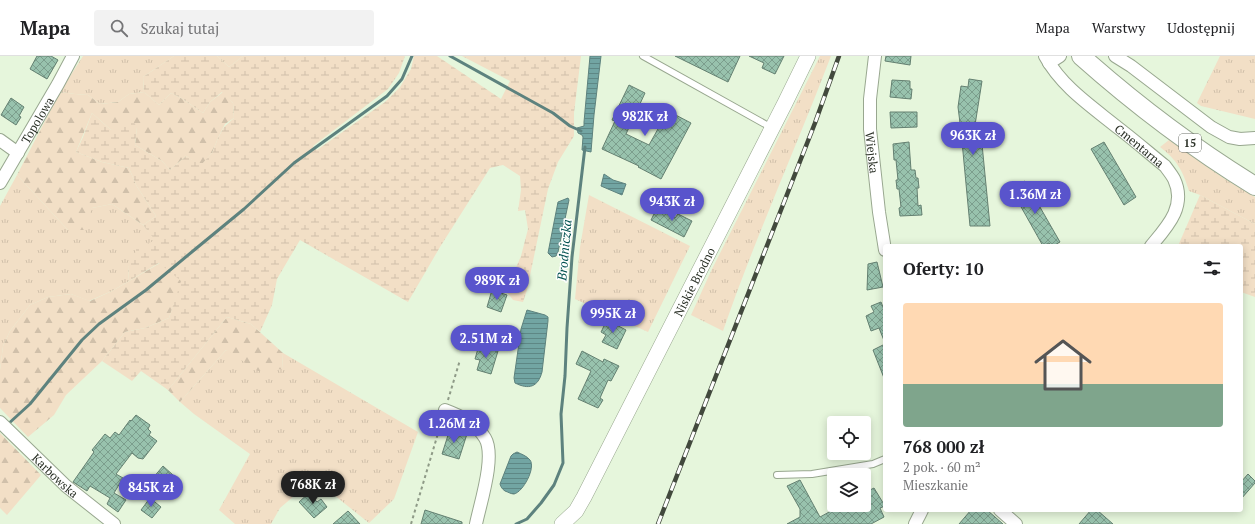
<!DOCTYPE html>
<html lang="pl">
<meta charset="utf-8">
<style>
:root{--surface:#fff;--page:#f2f2f2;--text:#202124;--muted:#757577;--line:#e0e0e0;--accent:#5954cc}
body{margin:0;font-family:"PT Serif",serif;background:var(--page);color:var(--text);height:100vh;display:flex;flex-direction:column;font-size:15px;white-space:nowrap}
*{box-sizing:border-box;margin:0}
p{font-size:13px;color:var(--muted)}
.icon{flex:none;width:22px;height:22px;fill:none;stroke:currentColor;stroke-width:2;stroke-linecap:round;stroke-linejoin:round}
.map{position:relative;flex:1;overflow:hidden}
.sheet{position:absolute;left:883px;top:188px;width:360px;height:268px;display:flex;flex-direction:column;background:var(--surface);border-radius:4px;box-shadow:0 2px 10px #0003}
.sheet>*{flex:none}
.tools{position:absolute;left:827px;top:360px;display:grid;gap:8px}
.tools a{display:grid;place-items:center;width:44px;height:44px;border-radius:4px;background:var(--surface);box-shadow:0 2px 10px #0003;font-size:20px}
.price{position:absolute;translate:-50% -34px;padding:0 9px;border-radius:14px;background:var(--accent);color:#fff;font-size:13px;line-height:26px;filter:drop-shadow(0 1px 2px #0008)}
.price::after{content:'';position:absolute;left:50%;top:24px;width:12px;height:9px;margin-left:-6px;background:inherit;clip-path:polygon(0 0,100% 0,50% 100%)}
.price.on{background:#222;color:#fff}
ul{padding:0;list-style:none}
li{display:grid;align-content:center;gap:8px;height:212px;padding:0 20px}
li+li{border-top:1px solid var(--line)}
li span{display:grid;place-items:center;height:124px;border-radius:4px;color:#555}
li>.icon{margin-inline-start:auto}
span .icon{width:72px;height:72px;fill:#fffc;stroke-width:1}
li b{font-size:17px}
h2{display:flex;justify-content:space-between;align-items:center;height:48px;padding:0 20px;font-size:17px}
header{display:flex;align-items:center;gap:24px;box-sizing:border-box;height:56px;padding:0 20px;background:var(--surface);border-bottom:1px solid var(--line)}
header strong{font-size:19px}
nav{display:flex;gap:22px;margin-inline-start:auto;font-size:14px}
.search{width:280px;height:36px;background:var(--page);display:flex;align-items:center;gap:10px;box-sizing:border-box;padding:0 14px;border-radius:4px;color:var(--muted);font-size:15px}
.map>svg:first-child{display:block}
</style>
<header>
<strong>Mapa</strong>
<div class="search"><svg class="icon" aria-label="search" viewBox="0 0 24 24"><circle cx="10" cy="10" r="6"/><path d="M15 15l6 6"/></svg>Szukaj tutaj</div>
<nav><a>Mapa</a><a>Warstwy</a><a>Udostępnij</a></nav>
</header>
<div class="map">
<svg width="1255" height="468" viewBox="0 0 1255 468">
<defs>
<pattern id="grass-tufts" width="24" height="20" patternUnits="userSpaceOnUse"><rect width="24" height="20" fill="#f2dfc6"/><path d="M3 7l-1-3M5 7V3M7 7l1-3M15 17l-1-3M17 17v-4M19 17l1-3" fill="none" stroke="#d0c0aa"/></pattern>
<pattern id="forest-firs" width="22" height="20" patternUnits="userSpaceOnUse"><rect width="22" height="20" fill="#f2dfc6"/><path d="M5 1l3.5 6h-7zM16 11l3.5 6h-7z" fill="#d0c0aa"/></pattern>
<pattern id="wetland-marsh" width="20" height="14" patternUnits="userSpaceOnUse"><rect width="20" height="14" fill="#f2dfc6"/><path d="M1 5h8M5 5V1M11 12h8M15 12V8" fill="none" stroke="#d0c0aa"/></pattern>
<pattern id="water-rules" width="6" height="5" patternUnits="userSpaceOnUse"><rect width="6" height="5" fill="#72a5a3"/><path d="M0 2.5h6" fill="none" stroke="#5e8785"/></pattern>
<pattern id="building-cross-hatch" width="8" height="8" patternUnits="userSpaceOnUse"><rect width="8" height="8" fill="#98c2ad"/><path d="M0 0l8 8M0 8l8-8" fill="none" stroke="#7c9e8d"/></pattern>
</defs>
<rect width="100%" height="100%" fill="#e6f6dc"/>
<!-- grass -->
<g fill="url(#grass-tufts)">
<polygon points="83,0 174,0 143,21 144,36 129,38 118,46 100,48 88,39 75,38 60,36"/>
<polygon points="217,0 243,0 229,11"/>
<path d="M820,0h11c-35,92 -76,182 -108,275l-32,-16 21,-46z"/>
<polygon points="1220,0 1255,0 1255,63 1201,50 1197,47"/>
<path d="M1169,84l56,39 30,18v27l-55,-29 -11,-4c-6,-20 -12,-31 -29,-44z"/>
<polygon points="17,119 68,174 92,152 112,148 143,169 156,184 128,211 129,225 112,235 89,245 71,238 48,241 30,249 10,275 3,290 0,314 0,150"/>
<polygon points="589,139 690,190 648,276 575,243 580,191"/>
<polygon points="226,294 282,313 283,297 418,376 394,443 369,467 314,423 280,452 271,468 235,468 219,454 250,398 194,358 180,346"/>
</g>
<!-- forest -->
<g fill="url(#forest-firs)">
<polygon points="60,36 75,38 88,39 100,48 118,46 129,38 144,36 159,49 171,37 181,42 203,57 210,46 223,36 233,47 234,62 225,68 218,82 212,97 201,110 186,100 170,114 162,105 135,89 137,71 111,74 92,57 76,96 102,106 129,112 136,129 156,160 143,169 112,148 92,152 85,174 68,174 17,119"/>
<polygon points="160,207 182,225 169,262 145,272 125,276 102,305 66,339 54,359 28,381 0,352 0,314 3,290 10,275 30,249 48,241 71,238 90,245 112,235"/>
<polygon points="227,261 251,268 283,297 282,313 258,315 226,294 180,346 168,334"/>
<polygon points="0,377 41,419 7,459 0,452"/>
</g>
<!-- wetland -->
<g fill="url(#wetland-marsh)">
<polygon points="174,0 217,0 229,11 243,0 405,0 399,17 388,33 313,90 317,94 385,46 400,31 411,13 414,0 437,0 501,43 510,25 462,0 581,0 574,57 574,80 558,106 548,133 527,234 523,246 513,244 506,235 521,200 528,173 525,154 518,155 521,134 520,120 503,109 490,112 440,191 408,246 300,184 277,223 272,249 260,276 251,268 227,261 168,334 141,315 132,325 102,305 125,276 145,272 169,262 181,225 159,207 129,225 128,211 137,193 155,184 143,169 156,160 136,129 129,112 102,106 76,96 83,81 92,57 111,74 132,64 137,71 135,89 162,105 170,114 186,100 201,109 212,97 218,82 224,71 234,62 233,47 222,36 210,46 203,57 181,42 171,37 159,49 144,36 143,21"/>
<polygon points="1200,139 1255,168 1255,241 1241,236 1241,190 1178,190"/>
</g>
<!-- water -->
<g fill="url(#water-rules)" stroke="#5d827e">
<polygon points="590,0 601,0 594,59 591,96 582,94 583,81 582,79 578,77 577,72 584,70 584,66"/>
<polygon points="604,118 613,124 626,128 622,139 601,130"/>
<polygon points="568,142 569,144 558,196 556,200 552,201 548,197 558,146"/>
<path d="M527,254l18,5 3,2v4l-6,51c-4,15 -13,18 -27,11l-1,-5 7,-49z"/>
<path d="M517,396c4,2 10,4 13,8 6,8 -7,32 -16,34 -3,0 -6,-2 -9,-3 -3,-2 -4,-4 -5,-7l11,-28 2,-2z"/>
</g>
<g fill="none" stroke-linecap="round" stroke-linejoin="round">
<!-- stream -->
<g stroke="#5d827e" stroke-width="3">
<polyline points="450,0 553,57 570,70 581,75"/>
<polyline points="7,369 30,348 82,284 99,268 146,234 193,195 244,153 294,107 387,40 402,23 412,0"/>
<polyline points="516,468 527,463 541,447 554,429 563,407 561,358 565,320 567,272 572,201 585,91"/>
</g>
</g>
<!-- building -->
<g fill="url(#building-cross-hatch)" stroke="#648071">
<polygon points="37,0 51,0 58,4 47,23 30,13"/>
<polygon points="675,0 740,0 728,26"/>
<polygon points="749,0 784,0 775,18 762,12 764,7"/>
<polygon points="886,0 911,0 910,9 885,5"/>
<polygon points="969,23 982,25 972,88 982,88 990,170 970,170 961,75 958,51 961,30 968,31"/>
<polygon points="892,24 910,25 910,33 912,33 911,43 890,41"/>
<polygon points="629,29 645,37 626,78 649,89 668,55 691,67 661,123 638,111 639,110 602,93 615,65 612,64"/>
<polygon points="11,42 24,51 19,60 21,61 16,69 1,59"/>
<polygon points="890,56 917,56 917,71 891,72"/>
<polygon points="909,86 911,114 915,114 916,122 918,122 919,132 917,132 918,150 921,149 922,159 900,160 899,152 901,151 899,133 897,133 896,124 898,124 896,104 894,104 893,88"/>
<polygon points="1104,86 1136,141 1124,149 1091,93"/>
<polygon points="1025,125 1060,186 1053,190 1051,190 1049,187 1043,190 1011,133"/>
<polygon points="657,152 675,162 678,158 692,165 684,181 651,164"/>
<polygon points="877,206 883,231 867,234 868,208"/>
<polygon points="492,234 507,239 501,256 487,251"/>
<polygon points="881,246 885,256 885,287 879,272 871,275 866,260 874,256 871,250"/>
<polygon points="607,264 626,274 617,293 602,286 606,279 601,276"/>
<polygon points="885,288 885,322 884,322 873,294"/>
<polygon points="479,289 498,295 491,318 477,314 480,304 475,303"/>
<polygon points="582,295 603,306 604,303 619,310 611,325 608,324 600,342 603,344 598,352 578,343 591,315 576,308"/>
<polygon points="136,359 150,369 148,373 151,376 149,379 157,385 143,403 138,402 132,397 116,418 123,422 114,437 126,444 118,456 107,448 110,442 90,430 87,435 73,426 94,396 92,394 105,378 110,382 115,376 119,379 130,364 131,365"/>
<polygon points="450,373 467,378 459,403 442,398"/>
<polygon points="163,410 173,419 169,423 171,425 165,432 153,422"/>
<polygon points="1248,418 1255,425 1255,427 1241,443 1241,426"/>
<polygon points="800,424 820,461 842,449 864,449 864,437 874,432 885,450 880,452 884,461 871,468 787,468 800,461 800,453 787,430"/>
<polygon points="309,437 317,446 321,443 327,451 314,462 299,446"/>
<polygon points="150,442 161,451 152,462 141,454"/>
<polygon points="425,454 462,466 462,468 421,468"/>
<polygon points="971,454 987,454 1003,468 959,468"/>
<polygon points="1091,454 1097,454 1113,468 1079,468"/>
<polygon points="348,455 360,468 333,468"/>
</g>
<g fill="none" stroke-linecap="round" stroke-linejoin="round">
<defs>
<g id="service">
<polyline points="643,0 772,72"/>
<polyline points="777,419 812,418 873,408 885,403"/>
</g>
<g id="minor">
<path id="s1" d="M875,0l-5,43v30l9,83 6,38"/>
<path id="s2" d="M1045,0c16,30 46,50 72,71 17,13 32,26 48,39 3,4 7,9 9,13 13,27 -7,48 -23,67"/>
<polyline points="1115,0 1131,10 1211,71 1229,81 1240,83 1255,82"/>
<polyline points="1049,7 1060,0"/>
<polyline points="0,84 18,97"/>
<path id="s3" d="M0,127l58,-99 15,-28"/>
<path d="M445,354c16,6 31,13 40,28 11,18 -5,66 -9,86"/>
<path id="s4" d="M0,366l66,64 48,38"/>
<polyline points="1000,454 1016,468"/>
<polyline points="915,468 922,454"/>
</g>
<g id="tertiary">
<path id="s5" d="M562,468l14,-13 8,-14 201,-394 23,-47"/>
</g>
<path id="primary" d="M1081,0c54,48 112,92 174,130"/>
</defs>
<!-- service casing -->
<use href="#service" stroke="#98a78f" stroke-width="8"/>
<!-- minor casing -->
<use href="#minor" stroke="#98a78f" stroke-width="14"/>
<!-- tertiary casing -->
<use href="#tertiary" stroke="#98a78f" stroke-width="16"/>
<!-- primary casing -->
<use href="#primary" stroke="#98a78f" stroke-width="20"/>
<!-- path -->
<g stroke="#8e9a87" stroke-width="2" stroke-dasharray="3 3" stroke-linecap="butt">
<polyline points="448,344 460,304"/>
<polyline points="411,468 442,364"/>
</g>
<!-- service -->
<use href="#service" stroke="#fff" stroke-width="6"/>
<!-- minor -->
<use href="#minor" stroke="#fff" stroke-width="12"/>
<!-- tertiary -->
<use href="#tertiary" stroke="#fff" stroke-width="15"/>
<!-- primary -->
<use href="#primary" stroke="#fff" stroke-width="18"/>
<defs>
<polyline id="rail" points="658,468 815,67 839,0"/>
</defs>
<!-- rail casing -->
<use href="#rail" stroke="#42493d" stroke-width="4.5"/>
<!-- rail -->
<use href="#rail" stroke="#fff" stroke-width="3" stroke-dasharray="9" stroke-linecap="butt"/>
</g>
<g text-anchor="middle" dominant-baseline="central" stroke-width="3" stroke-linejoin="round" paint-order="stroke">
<!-- shield labels -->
<rect fill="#fff" stroke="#6b6f68" stroke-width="1" x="1179" y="78" width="22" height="18" rx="3"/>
<g font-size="11" font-weight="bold" fill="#2b3127">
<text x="1190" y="87">15</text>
</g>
<!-- street labels -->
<g font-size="12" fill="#2b3127" stroke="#fff">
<text stroke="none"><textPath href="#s3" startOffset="73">Topolowa</textPath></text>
<text stroke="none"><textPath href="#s2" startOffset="131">Cmentarna</textPath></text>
<text stroke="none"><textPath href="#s1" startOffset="97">Wiejska</textPath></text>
<text stroke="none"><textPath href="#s5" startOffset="277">Niskie Brodno</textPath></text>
<text stroke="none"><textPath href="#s4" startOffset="77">Karbowska</textPath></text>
</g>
<!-- water labels -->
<g font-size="13" font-style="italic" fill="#045351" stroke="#fff">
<text transform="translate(564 194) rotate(-85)">Brodniczka</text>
</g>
</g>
</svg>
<div class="tools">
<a><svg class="icon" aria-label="locate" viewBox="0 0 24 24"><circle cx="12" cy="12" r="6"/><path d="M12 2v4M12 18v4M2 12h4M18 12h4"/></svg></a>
<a><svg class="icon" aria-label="layers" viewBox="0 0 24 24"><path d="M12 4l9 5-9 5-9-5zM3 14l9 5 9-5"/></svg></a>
</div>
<b class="price" style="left:645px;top:81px">982K zł</b>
<b class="price" style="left:973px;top:100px">963K zł</b>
<b class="price" style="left:1035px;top:159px">1.36M zł</b>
<b class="price" style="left:672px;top:166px">943K zł</b>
<b class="price" style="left:497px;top:245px">989K zł</b>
<b class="price" style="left:613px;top:278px">995K zł</b>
<b class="price" style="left:486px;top:303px">2.51M zł</b>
<b class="price" style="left:454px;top:388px">1.26M zł</b>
<b class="price on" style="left:313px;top:449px">768K zł</b>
<b class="price" style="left:151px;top:452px">845K zł</b>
<section class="sheet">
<h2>Oferty: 10<svg class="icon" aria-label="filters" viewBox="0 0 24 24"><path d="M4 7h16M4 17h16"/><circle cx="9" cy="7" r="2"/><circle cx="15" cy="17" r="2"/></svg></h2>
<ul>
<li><span style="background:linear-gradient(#ffd9b3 65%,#7fa58c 0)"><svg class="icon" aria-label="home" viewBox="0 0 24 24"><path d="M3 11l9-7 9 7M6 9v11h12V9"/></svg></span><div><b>768 000 zł</b><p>2 pok. · 60 m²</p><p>Mieszkanie</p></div></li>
</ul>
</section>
</div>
